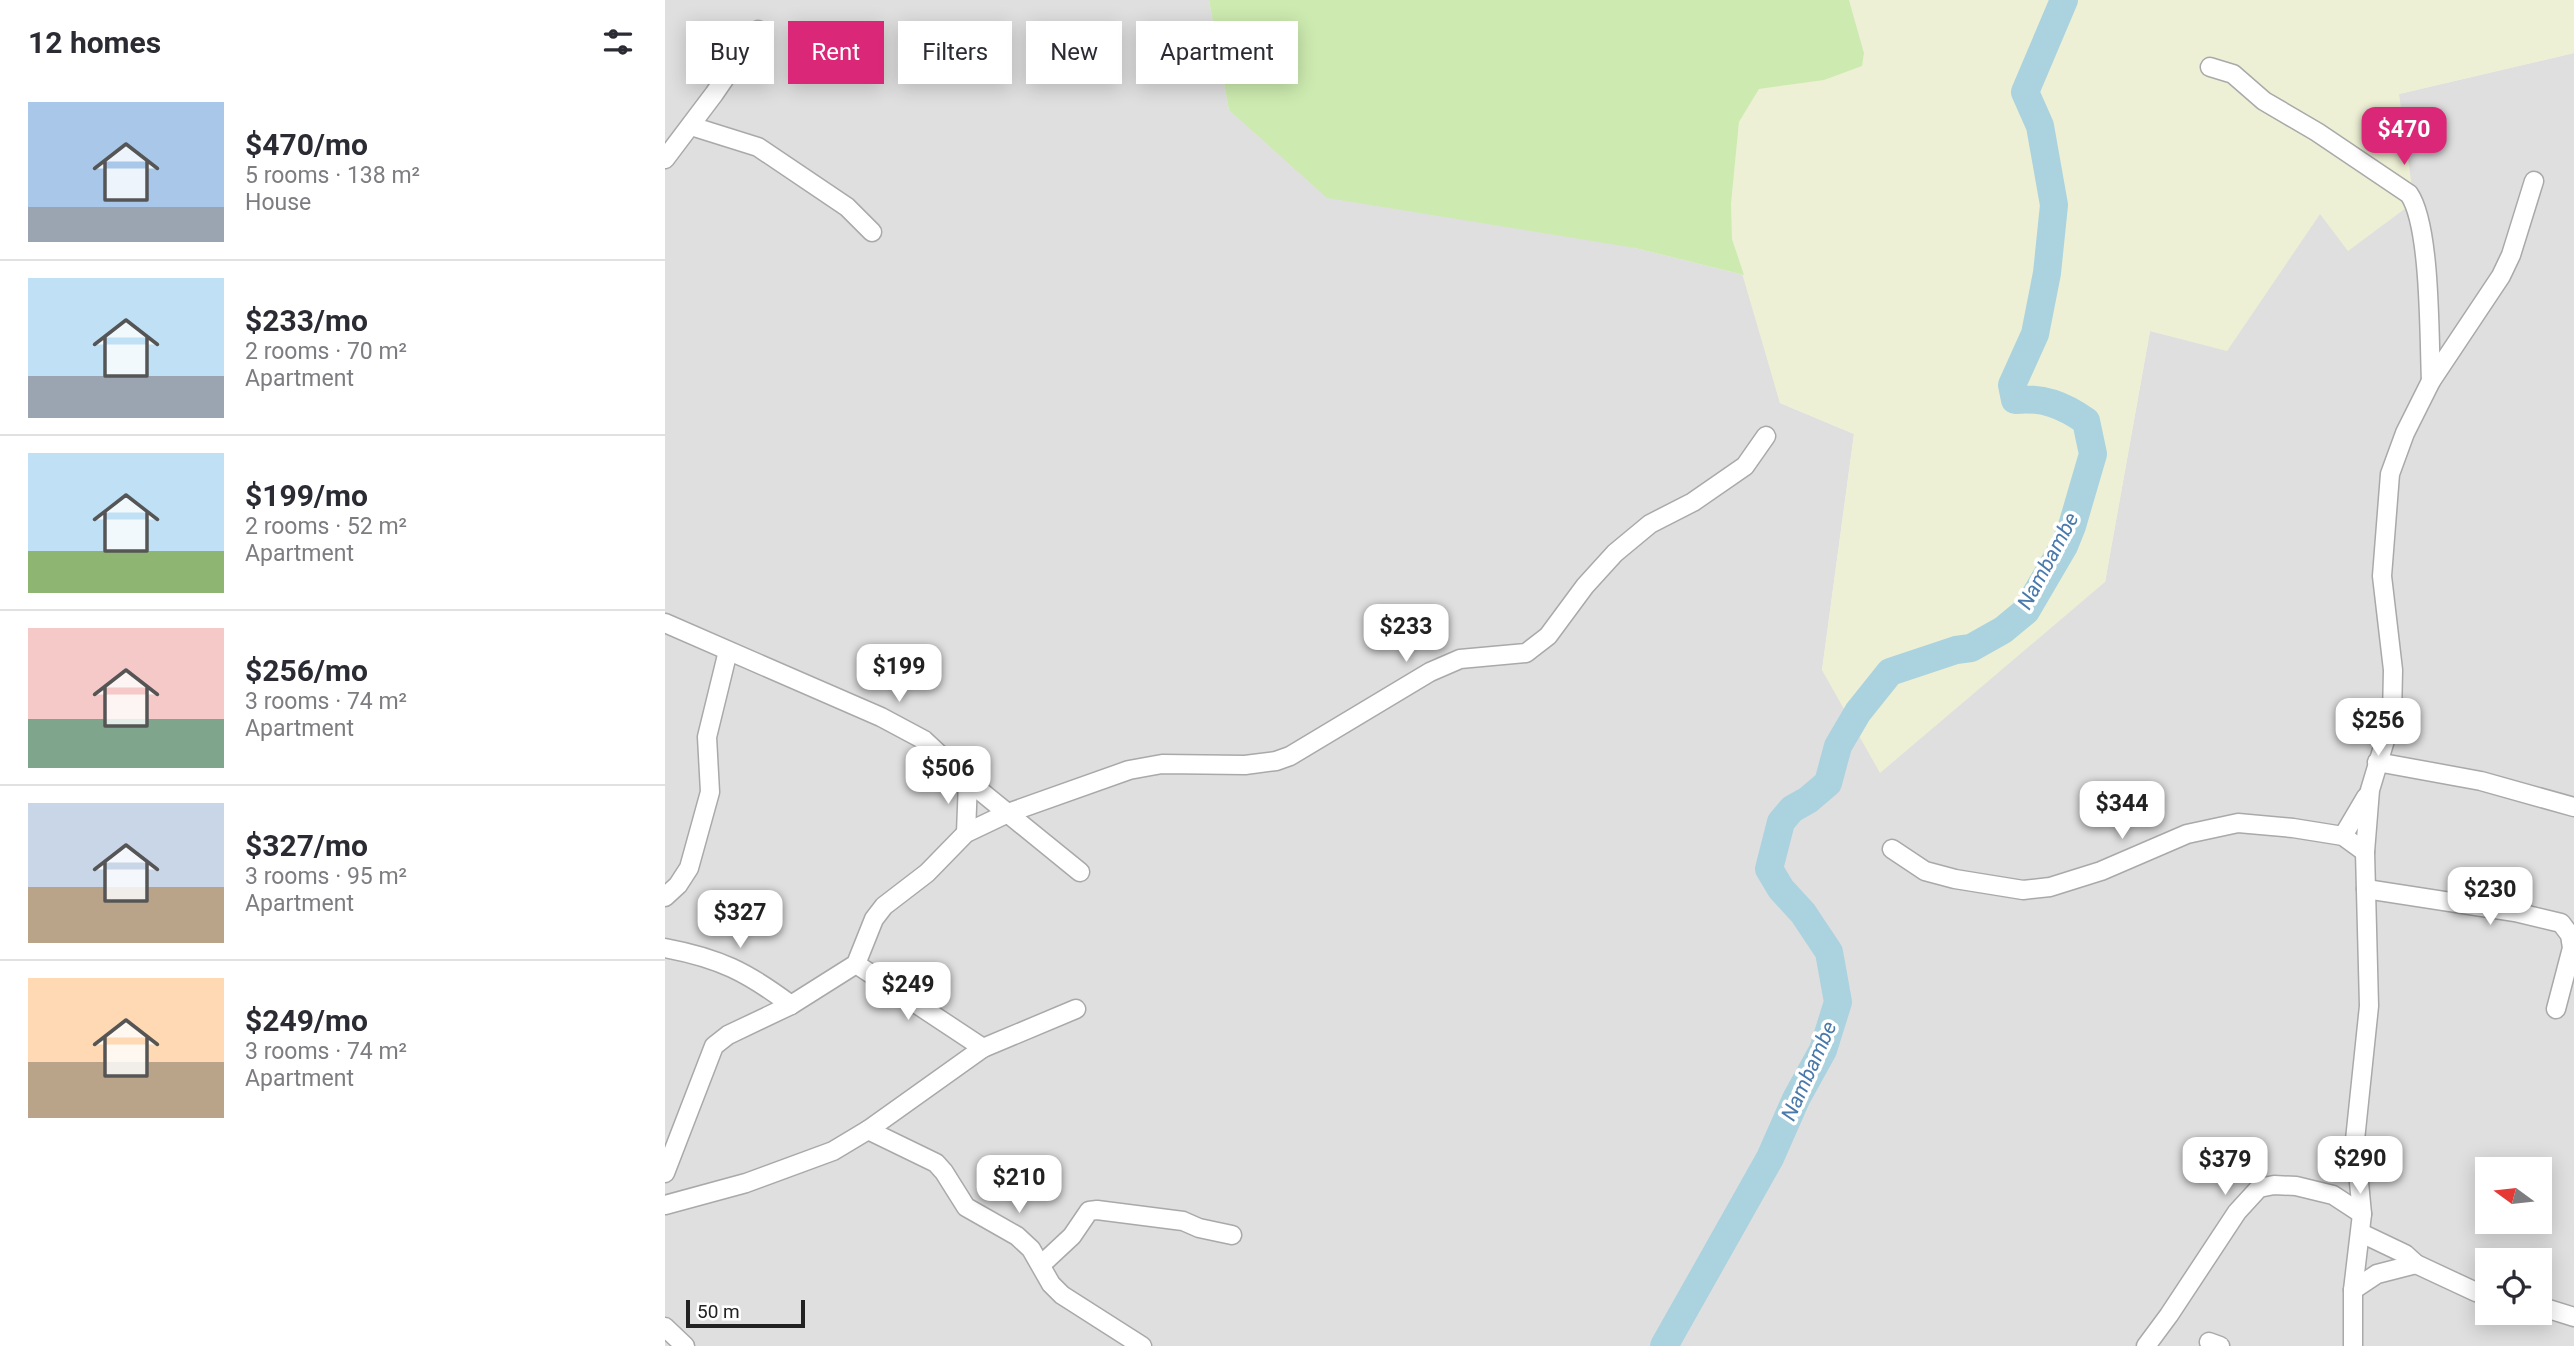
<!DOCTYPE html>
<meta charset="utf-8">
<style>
:root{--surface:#fff;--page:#f2f2f3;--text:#2b2b33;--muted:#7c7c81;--line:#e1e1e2;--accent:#db2777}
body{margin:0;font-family:Roboto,sans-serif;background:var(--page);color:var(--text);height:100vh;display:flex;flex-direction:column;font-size:26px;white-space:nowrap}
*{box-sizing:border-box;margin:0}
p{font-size:23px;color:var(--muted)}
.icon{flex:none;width:38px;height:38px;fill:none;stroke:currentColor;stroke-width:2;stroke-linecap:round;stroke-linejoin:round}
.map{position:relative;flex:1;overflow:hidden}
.panel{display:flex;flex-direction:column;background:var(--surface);width:665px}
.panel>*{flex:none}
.top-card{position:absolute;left:21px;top:21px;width:665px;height:63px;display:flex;gap:14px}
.needle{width:46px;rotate:285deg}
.controls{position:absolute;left:1810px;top:1157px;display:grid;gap:14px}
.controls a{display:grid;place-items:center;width:77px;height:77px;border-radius:0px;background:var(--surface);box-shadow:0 4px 18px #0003;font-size:35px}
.scale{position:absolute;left:21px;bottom:18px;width:119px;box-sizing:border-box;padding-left:7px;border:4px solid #222;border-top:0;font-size:19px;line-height:24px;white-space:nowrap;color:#222;-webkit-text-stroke:5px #fff;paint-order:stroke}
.price{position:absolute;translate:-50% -60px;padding:0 16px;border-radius:14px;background:#fff;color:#222;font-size:23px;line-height:46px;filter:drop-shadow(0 2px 4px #0008)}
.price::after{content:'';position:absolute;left:50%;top:42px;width:21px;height:16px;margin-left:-10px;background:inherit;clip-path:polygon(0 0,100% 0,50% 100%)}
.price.current{background:var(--accent);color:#fff}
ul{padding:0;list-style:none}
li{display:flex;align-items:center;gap:21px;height:175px;padding:0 28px}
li+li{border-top:2px solid var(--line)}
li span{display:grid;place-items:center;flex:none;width:196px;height:140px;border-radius:0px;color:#555}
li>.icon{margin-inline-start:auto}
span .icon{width:84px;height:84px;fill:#fffc;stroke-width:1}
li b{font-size:30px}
h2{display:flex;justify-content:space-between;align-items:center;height:84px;padding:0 28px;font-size:30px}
.tag{padding:0 24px;border-radius:0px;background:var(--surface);box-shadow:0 4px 18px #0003;font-size:24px;line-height:63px}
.tag.current{background:var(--accent);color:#fff}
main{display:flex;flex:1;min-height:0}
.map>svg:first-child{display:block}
</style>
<main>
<section class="panel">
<h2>12 homes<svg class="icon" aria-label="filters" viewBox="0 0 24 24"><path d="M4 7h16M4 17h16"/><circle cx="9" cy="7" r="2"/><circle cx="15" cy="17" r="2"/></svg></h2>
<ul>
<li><span style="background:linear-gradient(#a9c7e8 75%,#9aa5b1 0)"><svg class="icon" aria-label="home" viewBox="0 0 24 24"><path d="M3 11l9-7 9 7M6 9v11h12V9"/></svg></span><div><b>$470/mo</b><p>5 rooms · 138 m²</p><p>House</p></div></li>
<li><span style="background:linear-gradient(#bfe0f5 70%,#9aa5b1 0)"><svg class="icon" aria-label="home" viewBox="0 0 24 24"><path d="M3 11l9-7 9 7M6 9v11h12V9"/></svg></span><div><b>$233/mo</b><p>2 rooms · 70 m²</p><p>Apartment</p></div></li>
<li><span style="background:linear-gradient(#bfe0f5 70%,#8fb573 0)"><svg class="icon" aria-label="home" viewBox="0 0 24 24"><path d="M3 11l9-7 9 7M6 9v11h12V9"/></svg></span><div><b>$199/mo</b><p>2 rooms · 52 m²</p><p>Apartment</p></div></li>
<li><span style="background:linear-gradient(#f6c9c9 65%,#7fa58c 0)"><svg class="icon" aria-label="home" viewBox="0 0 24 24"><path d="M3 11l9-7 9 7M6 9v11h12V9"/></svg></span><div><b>$256/mo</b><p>3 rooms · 74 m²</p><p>Apartment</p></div></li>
<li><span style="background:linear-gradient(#c9d6e8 60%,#b9a48a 0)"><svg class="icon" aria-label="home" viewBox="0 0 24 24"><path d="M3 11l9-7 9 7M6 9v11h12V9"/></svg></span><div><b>$327/mo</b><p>3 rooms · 95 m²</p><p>Apartment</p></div></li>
<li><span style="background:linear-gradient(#ffd9b3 60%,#b9a48a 0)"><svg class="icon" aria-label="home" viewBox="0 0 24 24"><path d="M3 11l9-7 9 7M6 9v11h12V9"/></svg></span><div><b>$249/mo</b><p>3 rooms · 74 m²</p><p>Apartment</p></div></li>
</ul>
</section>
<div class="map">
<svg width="1909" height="1346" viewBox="0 0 1909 1346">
<rect width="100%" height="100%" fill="#f2efe9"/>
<!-- residential -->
<path fill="#e0dfdf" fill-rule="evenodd" d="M0,0h544l20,110 406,138 109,27 36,128 74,31 -32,236 283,-88 45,-251 77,19 172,-256 175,-41v1293h-1909zM1822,1169h52v53h-52zM1822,1260h52v52h-52z"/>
<!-- farmland -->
<polygon fill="#eef0d5" points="1184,0 1909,0 1909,53 1734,94 1749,202 1683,251 1655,214 1562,351 1485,331 1440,582 1215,773 1157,670 1189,434 1115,403 1067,239 1066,204 1074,122 1094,89 1114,85 1199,52"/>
<!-- grass -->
<polygon fill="#cdebb0" points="544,0 1184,0 1199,53 1197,66 1159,80 1094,89 1074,122 1066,204 1067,239 1079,275 970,248 662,198 564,110"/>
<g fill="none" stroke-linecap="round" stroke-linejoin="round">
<!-- river -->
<path stroke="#aad3df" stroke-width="28" d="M999,1346l106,-188 26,-59 27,-49 15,-48 -9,-50 -26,-39 -22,-24 -12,-20 12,-47 11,-13 16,-9 20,-17 10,-37 20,-34 32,-40 66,-22 15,-2 32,-18 23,-19 38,-65 8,-20 21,-72 -7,-33c-23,-16 -43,-24 -71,-21l-3,-15 23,-51 12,-61 7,-68 -14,-79 -15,-34 39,-92"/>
<defs>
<g id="minor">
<path d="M1545,67l23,7 31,27 53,31 92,62c22,32 20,144 22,187"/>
<polyline points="26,126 93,147 182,207 207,232"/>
<polyline points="0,159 49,94 93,30"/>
<polyline points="0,623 216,717 259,740 303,781 415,872"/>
<polyline points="1712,762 1816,781 1909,807"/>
<polyline points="301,833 303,781"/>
<polyline points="1678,836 1701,797"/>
<polyline points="1227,849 1260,871 1290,879 1358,890 1385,887 1436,871 1522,834 1573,823 1628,828 1678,836 1700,852"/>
<polyline points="1701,889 1850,912 1896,923 1905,935 1907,948 1891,1009"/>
<polyline points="0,897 13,885 24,868 45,792 42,737 63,651"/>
<path d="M0,948c54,10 82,24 126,57"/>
<polyline points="191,964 318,1048"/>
<polyline points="203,1130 271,1163 279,1172 301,1207 352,1236 366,1249 386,1284 397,1295 477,1346"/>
<polyline points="0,1173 49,1046 63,1035 126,1005 191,964 209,919 219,906 262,873 301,833 343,813 464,770 497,764 580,765 611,761 625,756 765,672 795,659 861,653 883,636 920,586 950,553 985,524 1028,502 1080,466 1101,436"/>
<polyline points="0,1205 81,1183 168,1151 203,1130 318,1048 411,1009"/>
<polyline points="1696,1233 1740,1254 1751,1264 1811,1292 1822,1295"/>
<polyline points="377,1264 407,1236 424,1211 432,1210 518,1221 534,1228 567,1235"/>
<polyline points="1688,1290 1712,1274 1751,1264"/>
<polyline points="1874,1306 1909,1317"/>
<polyline points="0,1327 20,1346"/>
<polyline points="1544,1342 1555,1346"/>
<polyline points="1481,1346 1504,1315 1572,1212 1594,1188 1609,1185 1631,1186 1668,1195 1697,1214"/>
<polyline points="1688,1346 1688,1290 1697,1214 1690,1140 1704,1006 1700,852 1705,790 1727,717 1728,670 1717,576 1725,474 1740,433 1766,381 1836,276 1846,255 1869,181"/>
</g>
</defs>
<!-- minor casing -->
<use href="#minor" stroke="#a9a9a9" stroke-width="21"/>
<!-- minor -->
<use href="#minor" stroke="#fff" stroke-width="18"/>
</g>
<g text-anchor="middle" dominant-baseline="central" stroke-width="7" stroke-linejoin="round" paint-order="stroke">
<!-- water labels -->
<g font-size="21" font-style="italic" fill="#4a7aab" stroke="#fff">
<text transform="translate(1383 561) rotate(-62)">Nambambe</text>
<text transform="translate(1144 1071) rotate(-66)">Nambambe</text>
</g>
</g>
</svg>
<div class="controls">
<a><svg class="needle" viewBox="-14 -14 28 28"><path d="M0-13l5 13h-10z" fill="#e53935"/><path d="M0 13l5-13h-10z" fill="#7c7c81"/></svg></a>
<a><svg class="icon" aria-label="locate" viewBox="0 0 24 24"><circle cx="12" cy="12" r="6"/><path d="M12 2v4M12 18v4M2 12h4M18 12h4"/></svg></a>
</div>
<div class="scale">50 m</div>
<b class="price current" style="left:1739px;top:167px">$470</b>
<b class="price" style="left:741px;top:664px">$233</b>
<b class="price" style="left:234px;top:704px">$199</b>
<b class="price" style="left:1713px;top:758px">$256</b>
<b class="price" style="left:283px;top:806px">$506</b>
<b class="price" style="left:1457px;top:841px">$344</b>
<b class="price" style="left:1825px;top:927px">$230</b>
<b class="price" style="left:75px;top:950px">$327</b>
<b class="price" style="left:243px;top:1022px">$249</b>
<b class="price" style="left:1695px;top:1196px">$290</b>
<b class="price" style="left:1560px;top:1197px">$379</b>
<b class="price" style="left:354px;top:1215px">$210</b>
<div class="top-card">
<a class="tag">Buy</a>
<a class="tag current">Rent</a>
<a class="tag">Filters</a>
<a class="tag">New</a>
<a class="tag">Apartment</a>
</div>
</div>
</main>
